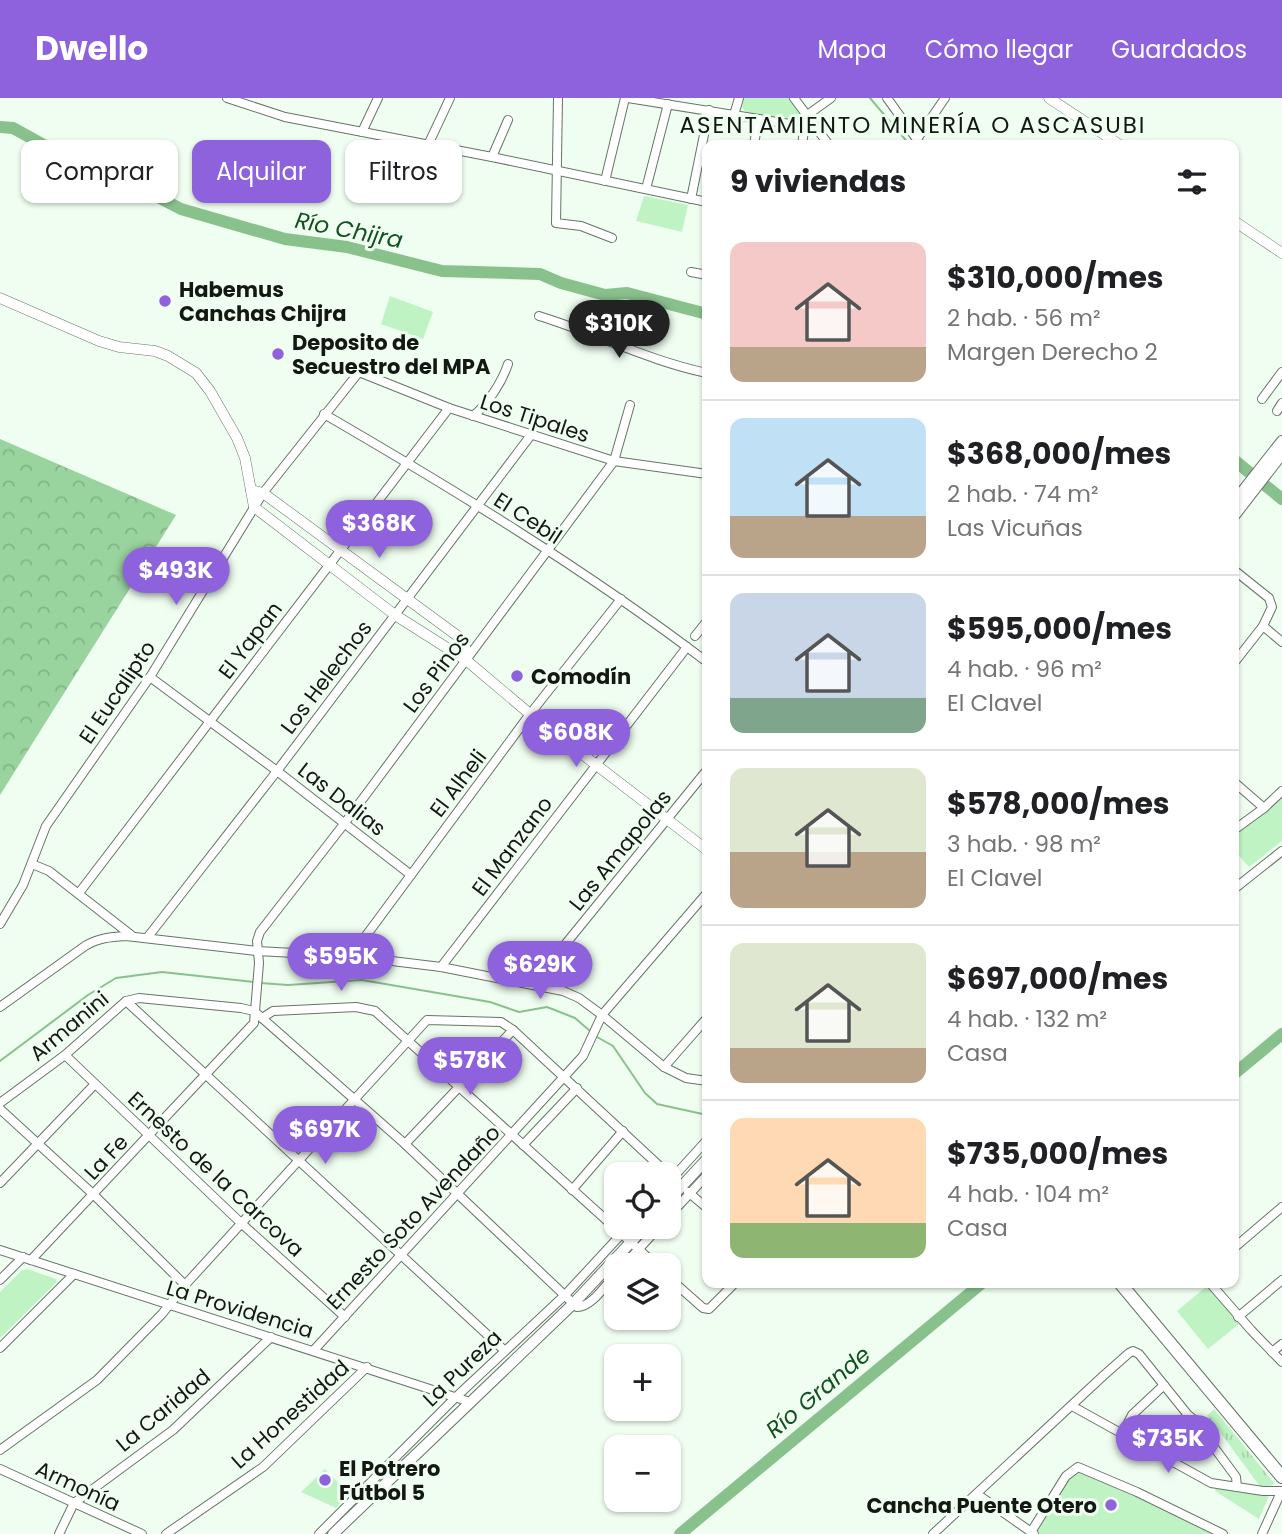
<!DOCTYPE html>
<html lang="es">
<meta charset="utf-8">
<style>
:root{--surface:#fff;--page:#f6f6f6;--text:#202124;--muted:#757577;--line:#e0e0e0;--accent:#8d62dc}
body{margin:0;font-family:Poppins,sans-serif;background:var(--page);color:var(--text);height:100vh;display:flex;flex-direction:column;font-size:26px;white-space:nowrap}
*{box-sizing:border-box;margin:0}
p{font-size:23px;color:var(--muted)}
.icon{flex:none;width:38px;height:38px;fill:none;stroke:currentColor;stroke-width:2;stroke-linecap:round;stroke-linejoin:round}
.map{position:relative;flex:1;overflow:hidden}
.sheet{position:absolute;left:702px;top:42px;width:537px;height:1148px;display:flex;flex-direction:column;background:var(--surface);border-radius:14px;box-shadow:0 2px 5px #0004}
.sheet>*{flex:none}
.banner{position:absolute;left:21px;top:42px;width:576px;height:63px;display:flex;gap:14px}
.fabs{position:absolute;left:604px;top:1064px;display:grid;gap:14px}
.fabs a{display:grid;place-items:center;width:77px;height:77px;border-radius:14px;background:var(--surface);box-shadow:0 2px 5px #0004;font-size:35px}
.price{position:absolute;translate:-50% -60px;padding:0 16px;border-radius:24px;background:var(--accent);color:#fff;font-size:23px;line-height:46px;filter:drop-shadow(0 2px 4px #0008)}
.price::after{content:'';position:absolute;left:50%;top:42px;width:21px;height:16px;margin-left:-10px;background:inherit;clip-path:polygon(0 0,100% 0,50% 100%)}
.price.active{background:#222;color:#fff}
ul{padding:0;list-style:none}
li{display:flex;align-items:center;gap:21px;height:175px;padding:0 28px}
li+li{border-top:2px solid var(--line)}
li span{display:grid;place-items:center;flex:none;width:196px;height:140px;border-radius:14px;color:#555}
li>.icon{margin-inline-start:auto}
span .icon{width:84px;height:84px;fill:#fffc;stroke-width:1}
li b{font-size:30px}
h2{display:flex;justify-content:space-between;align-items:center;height:84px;padding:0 28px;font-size:30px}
.tag{padding:0 24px;border-radius:14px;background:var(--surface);box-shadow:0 2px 5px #0004;font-size:24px;line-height:63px}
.tag.active{background:var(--accent);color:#fff}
header{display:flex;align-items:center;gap:42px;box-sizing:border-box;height:98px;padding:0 35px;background:var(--accent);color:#fff}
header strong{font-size:33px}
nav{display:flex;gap:38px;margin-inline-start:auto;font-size:24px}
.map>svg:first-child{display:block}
</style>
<header>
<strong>Dwello</strong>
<nav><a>Mapa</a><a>Cómo llegar</a><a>Guardados</a></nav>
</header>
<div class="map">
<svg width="1282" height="1436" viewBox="0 0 1282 1436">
<defs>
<pattern id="grass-tufts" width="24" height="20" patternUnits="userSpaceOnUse" patternTransform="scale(1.75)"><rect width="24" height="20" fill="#c0f3c4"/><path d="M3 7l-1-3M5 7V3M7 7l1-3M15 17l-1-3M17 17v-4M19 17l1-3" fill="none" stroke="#a4d0a8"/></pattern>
<pattern id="forest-crowns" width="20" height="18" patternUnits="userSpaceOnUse" patternTransform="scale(1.75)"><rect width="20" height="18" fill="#99d39e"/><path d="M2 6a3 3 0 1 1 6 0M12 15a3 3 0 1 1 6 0" fill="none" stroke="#83b487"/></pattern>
</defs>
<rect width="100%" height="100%" fill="#f0fef1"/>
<!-- grass -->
<path fill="url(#grass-tufts)" d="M1214,1311l60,74 -1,2 -12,3c-18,-24 -35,-49 -54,-72z"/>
<!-- forest -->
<polygon fill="url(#forest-crowns)" points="0,341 176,417 0,697"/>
<!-- park -->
<g fill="#c0f3c4">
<polygon points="744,0 792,0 802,18 798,21 748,16 742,10"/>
<polygon points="644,98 688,107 682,134 636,123"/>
<polygon points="390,198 433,214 423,241 381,226"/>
<polygon points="1282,693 1282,743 1249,769 1234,752 1234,731"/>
<polygon points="27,1171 56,1181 57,1184 0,1240 0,1194 21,1173"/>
<polygon points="1207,1188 1239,1226 1208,1251 1177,1213"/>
<polygon points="325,1371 349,1396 336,1410 301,1394"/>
<polygon points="1080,1373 1136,1397 1212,1436 1030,1436 1069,1375"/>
<polygon points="1217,1388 1268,1398 1268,1400 1259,1421 1215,1393"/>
</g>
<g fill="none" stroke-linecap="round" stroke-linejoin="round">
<!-- stream -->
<g stroke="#89c18d" stroke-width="2">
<polyline points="870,0 910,47"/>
<polyline points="260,885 288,887 362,882 490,904 519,914 547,909 575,920 590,933"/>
<polyline points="597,939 613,948 645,995 657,1006 707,1017"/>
<polyline points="0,963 88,897 116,880 162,874 254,884"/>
</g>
<!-- river -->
<g stroke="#89c18d" stroke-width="12">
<polyline points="0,29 13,30 42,46 59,60 121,80 181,111 285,141 347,149 442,173 540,176 561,185 605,197 627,195 707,216"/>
<polyline points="1234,362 1282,401"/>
<polyline points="1234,976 1282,936"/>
<polyline points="680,1436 982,1185"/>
</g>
<defs>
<g id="minor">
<polyline points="227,0 285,19 492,59 707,104"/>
<polyline points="558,0 556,125 581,128 612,140"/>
<polyline points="628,0 815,30"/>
<polyline points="794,0 829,47"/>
<polyline points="887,0 921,47"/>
<polyline points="734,17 739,0"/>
<polyline points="362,34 378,0"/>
<polyline points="917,41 945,0"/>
<polyline points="428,47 450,0"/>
<polyline points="754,47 758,22"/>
<polyline points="802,47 806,18 831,0"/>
<polyline points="492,59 508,22"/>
<polyline points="605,83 625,0"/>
<polyline points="646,91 668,6"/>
<polyline points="691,101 709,12"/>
<polyline points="691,174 707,177"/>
<path d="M539,218c56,17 110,45 168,57"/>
<polyline points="1262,301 1282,274"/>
<polyline points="1277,313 1282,305"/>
<path d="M324,316c131,76 262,156 383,248"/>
<path d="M473,318c15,-12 29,-34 35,-52"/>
<polyline points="1234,472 1269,500 1272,509 1263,528 1282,544"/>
<polyline points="695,538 707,523"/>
<polyline points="1234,565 1263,528"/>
<polyline points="150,579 277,673 411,777"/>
<polyline points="1234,684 1264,710"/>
<polyline points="1234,732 1264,710 1282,693"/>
<polyline points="32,766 49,773 131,837"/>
<polyline points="1234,791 1282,753"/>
<polyline points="79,795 449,310"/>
<polyline points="0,826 23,787 46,728 150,579 263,395 359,274 449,310 614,363 707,376"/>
<polyline points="147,840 277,673 531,337"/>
<polyline points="351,858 530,616 621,501"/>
<polyline points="441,869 687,549"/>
<polyline points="533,886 707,672"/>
<polyline points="126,903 505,1253"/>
<path d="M0,909l85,-61c13,-8 25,-9 41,-10l131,15 94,5 90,11 122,24 16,7 23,17 62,52 22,11 21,3"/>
<polyline points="262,920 273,913 356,909 375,913 656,1167"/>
<polyline points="65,957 241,1125 345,1219"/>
<polyline points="664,969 707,920"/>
<path d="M0,1005l65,-48 61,-54 13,-3 102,10 13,3 151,133 172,163c15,0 29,-23 39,-33"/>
<polyline points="0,1011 94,1097 185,1187"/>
<polyline points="405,1046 513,932"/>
<polyline points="523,1047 577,990"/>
<polyline points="0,1085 95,986"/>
<polyline points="668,1085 707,1042"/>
<polyline points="572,1092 623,1033"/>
<polyline points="688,1094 707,1110"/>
<polyline points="668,1119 707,1077"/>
<polyline points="1234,1150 1282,1109"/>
<polyline points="0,1152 470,1304"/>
<polyline points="31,1162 254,925 259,865 257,843 260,834 344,726 614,363 630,307"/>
<polyline points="624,1167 659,1129"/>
<polyline points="668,1179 703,1210 709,1211 735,1185"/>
<polyline points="0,1182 23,1159"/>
<polyline points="1210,1185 1251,1232 1282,1264"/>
<polyline points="1238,1219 1282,1182"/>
<polyline points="0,1250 74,1176"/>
<polyline points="314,1252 583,958 602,917 707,795"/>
<polyline points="1272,1254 1282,1246"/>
<polyline points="1072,1308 1211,1385 1263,1393 1282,1393"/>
<polyline points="1122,1336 1132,1317 1164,1287"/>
<polyline points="0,1352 97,1282 162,1216 185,1187 427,922 501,924 513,932 668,1076"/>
<polyline points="0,1371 142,1436"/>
<polyline points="977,1396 1034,1436"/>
<polyline points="1031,1434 1066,1378 1078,1369 1137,1394 1223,1436"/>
<polyline points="59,1436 74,1405 173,1332 271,1239"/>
<polyline points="166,1436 263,1369 367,1269"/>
<polyline points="319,1436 456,1299 565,1197 628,1129"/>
<polyline points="933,1436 1103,1278 1129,1255 1133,1253 1139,1256 1188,1317 1200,1326 1205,1337 1236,1379 1237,1389"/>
<polyline points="1262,1436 1281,1394"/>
</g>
<g id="tertiary">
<polyline points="1049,0 1120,47"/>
<polyline points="1234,123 1282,155"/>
<polyline points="0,200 99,243 119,249 155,253 168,258 196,275 210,293 237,340 245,360 254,409 395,517 466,562 530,616 707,752"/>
<path d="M251,392l12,3 196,144c7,7 7,13 7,23"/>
</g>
<g id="secondary">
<polyline points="1234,404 1282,343"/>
<polyline points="1234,418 1282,356"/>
<polyline points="668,1103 707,1061"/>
<polyline points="333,1436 573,1206 645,1129"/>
</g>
<polyline id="primary" points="1120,1185 1282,1379"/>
</defs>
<!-- minor casing -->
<use href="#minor" stroke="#677468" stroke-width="10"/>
<!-- tertiary casing -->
<use href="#tertiary" stroke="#677468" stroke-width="11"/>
<!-- secondary casing -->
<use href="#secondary" stroke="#677468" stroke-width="12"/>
<!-- primary casing -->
<use href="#primary" stroke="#677468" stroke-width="14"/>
<!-- minor -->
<use href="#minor" stroke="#fff" stroke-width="8"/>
<!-- tertiary -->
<use href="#tertiary" stroke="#fff" stroke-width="10"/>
<!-- secondary -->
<use href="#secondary" stroke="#fff" stroke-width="10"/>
<!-- primary -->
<use href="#primary" stroke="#fff" stroke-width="12"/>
</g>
<!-- markers -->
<g fill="#8d62dc" stroke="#f0fef1" stroke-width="2.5">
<circle cx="165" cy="203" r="7"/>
<circle cx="278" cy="256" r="7"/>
<circle cx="517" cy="578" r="7"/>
<circle cx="325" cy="1382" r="7"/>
<circle cx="1111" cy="1407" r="7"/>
</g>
<g text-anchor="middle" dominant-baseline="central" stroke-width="6" stroke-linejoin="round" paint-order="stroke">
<!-- poi labels -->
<g font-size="21" font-weight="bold" fill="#131813" stroke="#f0fef1" text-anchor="start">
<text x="179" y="191">Habemus<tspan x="179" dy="24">Canchas Chijra</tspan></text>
<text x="292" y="244">Deposito de<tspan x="292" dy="24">Secuestro del MPA</tspan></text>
<text x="531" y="578">Comodín</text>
<text x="339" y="1370">El Potrero<tspan x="339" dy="24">Fútbol 5</tspan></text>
<text x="1097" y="1407" text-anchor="end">Cancha Puente Otero</text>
</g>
<!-- street labels -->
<g font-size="21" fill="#131813" stroke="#f0fef1">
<text transform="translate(535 320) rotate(18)">Los Tipales</text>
<text transform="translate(528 420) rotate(33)">El Cebil</text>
<text transform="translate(250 542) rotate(-53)">El Yapan</text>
<text transform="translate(436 574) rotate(-53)">Los Pinos</text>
<text transform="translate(326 579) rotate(-53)">Los Helechos</text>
<text transform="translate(117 594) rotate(-56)">El Eucalipto</text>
<text transform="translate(458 685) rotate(-53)">El Alheli</text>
<text transform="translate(342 701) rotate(38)">Las Dalias</text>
<text transform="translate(512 748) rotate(-53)">El Manzano</text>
<text transform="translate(620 752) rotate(-51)">Las Amapolas</text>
<text transform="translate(69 928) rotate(-40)">Armanini</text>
<text transform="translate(106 1059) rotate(-47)">La Fe</text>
<text transform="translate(216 1076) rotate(43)">Ernesto de la Carcova</text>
<text transform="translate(413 1119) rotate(-47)">Ernesto Soto Avendaño</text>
<text transform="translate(240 1211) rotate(17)">La Providencia</text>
<text transform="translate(462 1270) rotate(-44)">La Pureza</text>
<text transform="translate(163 1312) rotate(-40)">La Caridad</text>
<text transform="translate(290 1316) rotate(-42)">La Honestidad</text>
<text transform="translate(78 1388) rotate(25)">Armonía</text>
</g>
<!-- neighbourhood labels -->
<g font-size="23" letter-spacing="2" fill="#131813" stroke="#f0fef1">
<text x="913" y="27">ASENTAMIENTO MINERÍA O ASCASUBI</text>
</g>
<!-- water labels -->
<g font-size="23" font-style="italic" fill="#145120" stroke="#f0fef1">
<text transform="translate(349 132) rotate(11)">Río Chijra</text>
<text transform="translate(818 1294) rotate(-40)">Río Grande</text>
</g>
</g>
</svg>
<div class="fabs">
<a><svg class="icon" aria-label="locate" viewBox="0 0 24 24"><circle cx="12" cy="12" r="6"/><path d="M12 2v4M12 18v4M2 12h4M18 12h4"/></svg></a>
<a><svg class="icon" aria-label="layers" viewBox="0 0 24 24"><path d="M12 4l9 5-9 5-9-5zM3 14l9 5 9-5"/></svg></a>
<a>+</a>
<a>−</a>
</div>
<b class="price active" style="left:619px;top:262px">$310K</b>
<b class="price" style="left:379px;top:462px">$368K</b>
<b class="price" style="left:176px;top:509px">$493K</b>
<b class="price" style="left:576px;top:671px">$608K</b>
<b class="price" style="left:341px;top:895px">$595K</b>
<b class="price" style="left:540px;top:903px">$629K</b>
<b class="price" style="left:470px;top:999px">$578K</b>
<b class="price" style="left:325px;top:1068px">$697K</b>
<b class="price" style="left:1168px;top:1377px">$735K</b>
<div class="banner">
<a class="tag">Comprar</a>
<a class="tag active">Alquilar</a>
<a class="tag">Filtros</a>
</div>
<section class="sheet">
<h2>9 viviendas<svg class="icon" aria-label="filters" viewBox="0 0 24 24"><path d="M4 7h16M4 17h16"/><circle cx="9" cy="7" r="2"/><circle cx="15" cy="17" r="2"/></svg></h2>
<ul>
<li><span style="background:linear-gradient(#f6c9c9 75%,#b9a48a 0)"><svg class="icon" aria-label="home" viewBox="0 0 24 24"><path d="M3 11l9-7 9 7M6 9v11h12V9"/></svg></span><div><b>$310,000/mes</b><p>2 hab. · 56 m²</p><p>Margen Derecho 2</p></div></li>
<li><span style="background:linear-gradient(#bfe0f5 70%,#b9a48a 0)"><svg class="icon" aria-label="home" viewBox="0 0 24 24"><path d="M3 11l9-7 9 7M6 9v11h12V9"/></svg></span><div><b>$368,000/mes</b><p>2 hab. · 74 m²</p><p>Las Vicuñas</p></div></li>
<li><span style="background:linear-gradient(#c9d6e8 75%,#7fa58c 0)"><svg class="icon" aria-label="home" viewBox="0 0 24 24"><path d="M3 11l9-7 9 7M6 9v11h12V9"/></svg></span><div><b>$595,000/mes</b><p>4 hab. · 96 m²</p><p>El Clavel</p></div></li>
<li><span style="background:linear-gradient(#dfe7d0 60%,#b9a48a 0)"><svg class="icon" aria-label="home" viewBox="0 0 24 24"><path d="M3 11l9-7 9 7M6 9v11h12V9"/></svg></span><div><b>$578,000/mes</b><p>3 hab. · 98 m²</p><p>El Clavel</p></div></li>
<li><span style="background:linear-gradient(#dfe7d0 75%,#b9a48a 0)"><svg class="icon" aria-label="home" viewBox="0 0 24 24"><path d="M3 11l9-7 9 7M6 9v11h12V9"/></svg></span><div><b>$697,000/mes</b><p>4 hab. · 132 m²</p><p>Casa</p></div></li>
<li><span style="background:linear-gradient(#ffd9b3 75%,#8fb573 0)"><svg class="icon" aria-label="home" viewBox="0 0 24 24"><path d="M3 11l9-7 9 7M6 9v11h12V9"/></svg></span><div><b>$735,000/mes</b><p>4 hab. · 104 m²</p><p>Casa</p></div></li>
</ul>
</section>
</div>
